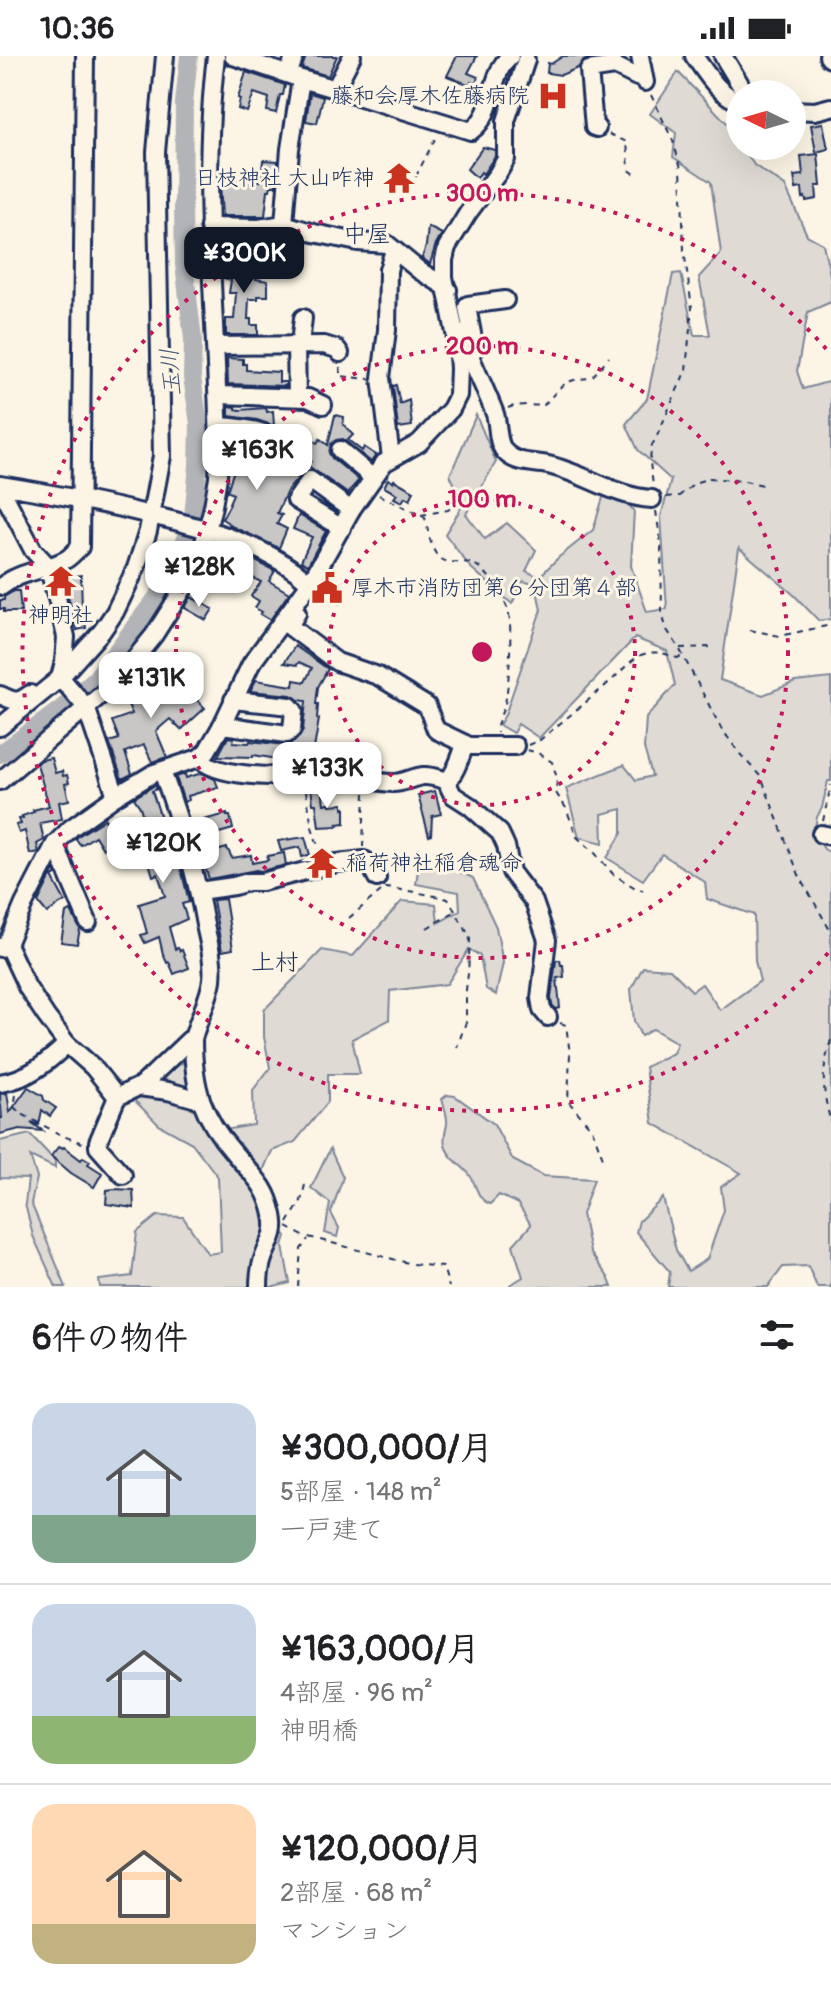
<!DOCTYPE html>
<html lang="ja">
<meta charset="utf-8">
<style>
:root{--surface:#fff;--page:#f6f6f6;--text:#202124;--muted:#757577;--line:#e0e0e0;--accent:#111827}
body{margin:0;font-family:Pangolin,"Klee One",sans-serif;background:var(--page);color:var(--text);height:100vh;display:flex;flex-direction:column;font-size:30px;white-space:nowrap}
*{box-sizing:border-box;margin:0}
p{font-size:26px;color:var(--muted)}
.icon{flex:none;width:44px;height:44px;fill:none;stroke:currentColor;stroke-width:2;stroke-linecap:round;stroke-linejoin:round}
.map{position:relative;height:1231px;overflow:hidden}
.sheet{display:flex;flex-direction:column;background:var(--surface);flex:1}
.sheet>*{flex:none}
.needle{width:52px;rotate:275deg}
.fabs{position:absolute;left:726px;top:24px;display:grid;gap:16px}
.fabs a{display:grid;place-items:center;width:80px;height:80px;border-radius:50%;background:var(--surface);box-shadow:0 8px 32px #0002;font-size:40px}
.price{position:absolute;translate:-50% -68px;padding:0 18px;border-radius:16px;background:#fff;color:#222;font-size:26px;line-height:52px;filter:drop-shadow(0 2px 4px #0008)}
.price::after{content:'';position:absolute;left:50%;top:48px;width:24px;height:18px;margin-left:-12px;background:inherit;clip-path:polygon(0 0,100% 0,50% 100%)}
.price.active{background:var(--accent);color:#fff}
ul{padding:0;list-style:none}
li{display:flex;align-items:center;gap:24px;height:200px;padding:0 32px}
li+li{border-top:2px solid var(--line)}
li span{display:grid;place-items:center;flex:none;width:224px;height:160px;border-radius:24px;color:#555}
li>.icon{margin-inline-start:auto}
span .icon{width:96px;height:96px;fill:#fffc;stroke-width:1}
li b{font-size:34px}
h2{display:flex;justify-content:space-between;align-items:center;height:96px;padding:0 32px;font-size:34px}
.status{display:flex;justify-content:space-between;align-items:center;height:56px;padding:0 40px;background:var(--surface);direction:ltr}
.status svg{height:22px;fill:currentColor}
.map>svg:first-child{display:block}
</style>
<div class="status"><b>10:36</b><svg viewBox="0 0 49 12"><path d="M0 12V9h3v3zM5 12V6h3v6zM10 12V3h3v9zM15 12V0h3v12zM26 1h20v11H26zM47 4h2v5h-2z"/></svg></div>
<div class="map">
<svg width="831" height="1231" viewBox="0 0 831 1231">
<rect width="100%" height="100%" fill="#fcf5e5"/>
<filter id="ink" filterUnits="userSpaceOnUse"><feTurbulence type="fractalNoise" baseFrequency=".0125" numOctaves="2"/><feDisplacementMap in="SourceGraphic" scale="16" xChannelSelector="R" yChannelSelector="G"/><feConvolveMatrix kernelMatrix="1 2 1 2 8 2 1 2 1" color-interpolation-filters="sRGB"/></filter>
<g filter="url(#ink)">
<!-- green -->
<g fill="#dfdbd4" stroke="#7d8599" stroke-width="2">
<polygon points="678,16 727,67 754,109 785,130 807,179 823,188 831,223 831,246 808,256 797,315 803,333 831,325 831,563 819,565 794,539 739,492 720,624 763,639 795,626 831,622 831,725 828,725 822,752 817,761 814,776 824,793 831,797 831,1231 817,1231 808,1210 783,1211 768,1231 668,1231 670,1216 636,1176 639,1165 663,1142 676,1194 688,1215 707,1203 724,1154 721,1131 741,1117 653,1067 645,1011 673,997 677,987 653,973 641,980 634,965 631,933 643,911 670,913 692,935 702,928 720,954 760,925 755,905 754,859 707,843 705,826 662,798 643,824 607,802 622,777 622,753 602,758 603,787 579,781 566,732 624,709 636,724 652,720 644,692 646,662 675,629 667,595 635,582 539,682 518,668 513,677 499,669 505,659 541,554 536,529 523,525 512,548 470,511 445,478 464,447 450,419 476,359 496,406 466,458 485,483 507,467 536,494 526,515 539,521 559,501 593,474 605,435 634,454 631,510 647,556 667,553 661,460 671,424 638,394 626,368 647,343 673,218 681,217 694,279 710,279 699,221 721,197 711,126 673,101 676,77 650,58"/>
<path d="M442,808l31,14 23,49 7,36 -7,32 -10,-6 -6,-33 -11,-7 -22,35 -57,7 -1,29 -37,19 8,35h-32v28l-33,40 -23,9c-21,41 -12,51 14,85l-3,10 7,37 -16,4h-174l-1,-7 33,-4 5,-44 20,-16 26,1 25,37 13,-2 -3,-75 -26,-34 -33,-18 -27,-27 53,-37 9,29 19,42 41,-7 -1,-35 17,-22 -6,-31v-27l58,-60 31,6 49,-55 34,3 2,19 22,-12 -1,-19 -43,-8 2,-14z"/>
<path d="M447,1039l8,1 39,28 19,36 30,16 51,3 -12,35 8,38 18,25 4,10h-102v-2l13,-8 -10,-32 18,-20 -13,-21 -19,-9 -9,9c-14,-5 -13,-20 -21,-30 -8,-10 -22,-17 -24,-30 -2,-7 1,-13 2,-20 1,-7 -3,-18 -5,-25z"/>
<polygon points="30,1078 55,1105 55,1112 30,1100 37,1122 31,1147 66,1231 56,1231 33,1180 25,1148 28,1123 0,1122 0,1085"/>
<polygon points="330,1093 343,1121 331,1157 339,1172 337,1181 325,1177 330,1147 311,1132"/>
</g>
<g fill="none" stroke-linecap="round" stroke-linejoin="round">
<!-- river -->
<polyline stroke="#b2b4b8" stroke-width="18" points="0,698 61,653 96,622 170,524 193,460 198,410 199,368 192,321 193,283 184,208 183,152 184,47 189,0"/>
</g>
<!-- building -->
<g fill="#c8c7c6" stroke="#1b2f5e" stroke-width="2">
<polygon points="306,0 337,0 328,20 302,12"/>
<polygon points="457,0 477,0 468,17 478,21 476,28 471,26 470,29 447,20"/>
<polygon points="563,0 608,0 587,3 582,6 578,12 561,19 547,17 548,7 551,8"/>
<polygon points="246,16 285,29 283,39 280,39 276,57 267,55 269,42 254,37 247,56 238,53 240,43 238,42"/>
<polygon points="310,37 323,41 317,67 306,65"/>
<polygon points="823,67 828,93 816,96 811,69"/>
<polygon points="483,91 495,94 495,100 483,118 481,116 477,122 467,113"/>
<polygon points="818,98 821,130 816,130 817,143 806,145 805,141 803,142 802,132 796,133 794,120 803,119 801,100"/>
<polygon points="263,104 278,105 276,130 271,130 270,134 268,134 265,160 222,160 220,128 235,127 236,123 261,125"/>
<polygon points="428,171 442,178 436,188 430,208 422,202 426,190"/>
<polygon points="238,199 247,201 246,206 259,208 256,223 268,225 268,240 258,240 258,243 249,243 248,263 251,263 251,269 258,269 258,279 226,279 226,263 234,263 236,237 229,237 231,224 224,222 226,212 231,213 233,205 237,206"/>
<polygon points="227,302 243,303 243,308 246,308 246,314 279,316 279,326 286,326 286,330 228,328"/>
<polygon points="396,329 400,348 409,344 412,370 398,372 393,330"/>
<polygon points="229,350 236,351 236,353 240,354 266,352 267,356 273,355 274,370 257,364 229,360"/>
<polygon points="335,359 344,361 343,368 353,379 348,384 362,395 364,391 376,399 371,406 343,383 336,384 331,388 329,397 332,402 359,424 350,434 348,438 307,409 311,405 295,398 296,386 301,389 306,380 317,387 320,383 328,389"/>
<polygon points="230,383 248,386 248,385 268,391 273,394 268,407 300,420 287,435 277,457 282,459 277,468 287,473 279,492 229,469 230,468 222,463 230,448 229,447 233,438 227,435 236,408 234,407 236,402 230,401"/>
<polygon points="388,423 393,426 394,424 414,435 410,444 405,441 402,446 394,442 397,438 384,431"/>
<polygon points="299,459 326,475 308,509 301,505 312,481 293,473"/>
<polygon points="216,488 248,501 275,515 269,525 289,537 270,564 260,558 262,556 255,552 259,545 251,540 261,526 251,521 252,519 236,510 225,529 211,521 210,524 203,520 205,515 210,511 207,510"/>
<polygon points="81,519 82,552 83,552 86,572 77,574 63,521"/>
<polygon points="14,535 19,535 21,556 4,556 4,553 0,553 0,544 4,544 4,541"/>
<polygon points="191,541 213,553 206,564 185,552"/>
<polygon points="295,590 328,613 318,631 316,648 318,648 317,663 319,663 314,693 313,693 312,709 278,709 278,703 253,699 253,701 218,700 228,681 234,682 233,686 249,687 250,685 286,689 294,686 300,680 303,674 306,645 299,644 291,639 250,635 256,624 293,630 294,624 305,626 312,612 299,606 297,609 284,607"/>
<polygon points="144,613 155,628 142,646 151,652 173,626 180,635 187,628 194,635 191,638 205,652 181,674 170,663 156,675 167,701 152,706 144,689 125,696 132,718 122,723 109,686 119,683 112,665 132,658 127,646 139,641 129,627 137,618"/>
<polygon points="51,702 55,717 62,715 63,720 67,719 69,727 65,728 69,744 59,746 62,763 40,767 44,784 37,788 39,796 30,798 25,775 19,777 16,769 21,768 19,763 23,762 22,760 34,756 33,754 49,750 37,708 41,704"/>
<polygon points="202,717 215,723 218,731 188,740 189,744 184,746 176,721 185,718 186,722 189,721"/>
<polygon points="155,729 157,733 152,735 165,774 170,773 173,783 165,785 170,802 178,800 189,846 182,848 187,863 169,871 175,893 178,892 180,895 182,894 189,912 174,918 169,906 167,907 163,898 159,881 145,887 141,879 147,877 139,848 165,840 158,818 153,820 144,790 150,788 145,774 147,773 140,751 134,742"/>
<polygon points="311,731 322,731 324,748 329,747 330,749 343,748 343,753 345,752 345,767 337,768 338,770 319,771 316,748 313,748"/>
<polygon points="435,735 441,758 432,760 431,779 429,780 418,739"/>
<polygon points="227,758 227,760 230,760 233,773 212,779 216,795 227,792 232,802 251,799 252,807 268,804 267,800 284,797 286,809 261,815 256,814 209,823 191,767"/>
<polygon points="105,763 116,785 103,793 95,780 81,789 79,787 76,783 78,780"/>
<polygon points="305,781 310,799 302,801 300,791 281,795 278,785"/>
<polygon points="54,814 56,819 52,821 65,845 47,857 38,846"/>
<polygon points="225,843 233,893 222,895 213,844"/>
<polygon points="71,855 80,873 77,888 61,886 66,857"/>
<polygon points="556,904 560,904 561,909 563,909 564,921 557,922 560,952 556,953 552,949 551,942"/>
<polygon points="28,1031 43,1040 44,1044 56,1052 50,1060 42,1054 39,1069 31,1066 43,1075 20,1073 0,1078 0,1062 2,1062 0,1038 7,1037 10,1056"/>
<polygon points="59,1090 63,1092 64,1091 81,1104 83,1101 90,1105 88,1108 102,1117 94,1131 71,1117 51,1100"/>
<polygon points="114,1133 133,1134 134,1152 106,1148 107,1134"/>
</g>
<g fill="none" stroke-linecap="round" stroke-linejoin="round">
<defs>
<g id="minor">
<polyline points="640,0 645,26"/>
<path d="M694,0c13,18 24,38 46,46"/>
<polyline points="723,0 746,38"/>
<polyline points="288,18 295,0"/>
<polyline points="301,23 335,33 352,0"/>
<path d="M335,33l136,42c26,-19 17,-55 39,-75"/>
<polyline points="792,54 815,55 831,51"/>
<polyline points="597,72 594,71 589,14 615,10 637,21 643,22"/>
<polyline points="284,168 314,177 358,186 387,188 420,215 446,231 448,234"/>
<polyline points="209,171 259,172 284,168 290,93 301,23 233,0"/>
<path d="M462,278c9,28 23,53 33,80 4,13 1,31 12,40 11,10 28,8 41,11 36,8 67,32 104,34"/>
<polyline points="296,288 297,341"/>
<polyline points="300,288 303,262"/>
<polyline points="215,290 324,289 337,293 340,297"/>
<polyline points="475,293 467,251 468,249 505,244"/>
<polyline points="218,339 308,342 323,349"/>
<path d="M219,370c18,1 56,5 66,21l-2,9"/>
<polyline points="340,394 373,422"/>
<polyline points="391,402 381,322 387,274 388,214 394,194"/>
<path d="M0,429c49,8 98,17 146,29 57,13 119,29 164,69l-59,81 -29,61 -15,26 -8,7 -45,15 -38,23 -30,-89 -26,-30 4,-15 2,-25 -8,-35 -10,-36 -15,-16 -33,-63"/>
<polyline points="342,472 296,444 310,424 351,454"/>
<polyline points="310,527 351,454 384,407 419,387 451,353 458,339 459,312 457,287 444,221 444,204 447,191 468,157 498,117 506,103 506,65 526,4"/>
<path d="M2,530c18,-15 43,-15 63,-26 6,-3 10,-9 15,-13l5,-491"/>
<path d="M297,557l-8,13 48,36 41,14 49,30 9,24 29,14c-4,13 -9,27 -17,37l1,6 4,8 17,11 30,27 6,13 5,26 23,30 13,38 -7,58 2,12 6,7"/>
<path d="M0,639c15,6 16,9 30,-1"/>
<polyline points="222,669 287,678 292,673 294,655 290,650 233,644"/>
<polyline points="0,671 59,623 102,575 115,556 136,512 148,475 162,400 156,96 165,0"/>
<polyline points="465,688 469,690 515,690"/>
<path d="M199,702c23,26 117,16 151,19 15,1 29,6 43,6 11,0 20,-6 30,-7 9,-1 17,3 25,5"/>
<path d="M0,725l116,-99 38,-47 35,-55 14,-33 10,-41 5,-29 1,-25c-2,-132 -19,-264 -3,-396"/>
<polyline points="821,778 831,780"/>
<polyline points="55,788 88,866"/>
<polyline points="199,835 234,830 248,826 262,826 337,807 364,804 369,807 377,822"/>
<polyline points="7,888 27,931 46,960 67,988 93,1011 117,1041"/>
<polyline points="0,892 7,888 24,848 55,788 71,772 116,740"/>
<path d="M193,983c0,48 9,78 41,114 19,23 33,32 39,62 4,18 -3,26 -9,41 -4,10 -5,21 -5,31"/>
<path d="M0,1027c28,-4 47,-20 67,-39"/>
<polyline points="139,1031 168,1035 200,1044"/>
<path d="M123,1119l-25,-28v-5l19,-45 25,-12 47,-45 4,-1c5,-20 16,-39 19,-59 2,-18 -3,-37 -7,-55 -9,-53 -25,-104 -43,-154"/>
</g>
<polyline id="major" points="830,0 831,1"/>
</defs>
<!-- minor casing -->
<use href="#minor" stroke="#1b2f5e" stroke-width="22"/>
<!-- major casing -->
<use href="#major" stroke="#1b2f5e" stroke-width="26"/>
<!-- path -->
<g stroke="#1b2f5e" stroke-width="2" stroke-dasharray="6 6" stroke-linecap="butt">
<polyline points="651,39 673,85 681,112 684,194 692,252 686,314 657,380 651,391 650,407 653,429"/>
<polyline points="609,78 627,86 629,114 637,119"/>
<polyline points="397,129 400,125 413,126 437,79"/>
<polyline points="340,311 340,320 369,323"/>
<path d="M508,352c9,-4 25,-3 35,-2 19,-20 20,-27 48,-28l18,-21"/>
<path d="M379,439l42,20 4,3c3,11 5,27 11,36 10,13 23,6 34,9 17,4 33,33 38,47 5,15 1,77 -3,93 -3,12 -9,18 -8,30"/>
<polyline points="666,441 679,440 697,426 710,422 745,425 763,429"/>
<polyline points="656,455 661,488 662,558 667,574 679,592 721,672 740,698 761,721 799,819 831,876"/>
<polyline points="421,459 448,454 460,445"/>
<polyline points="750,574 780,580 831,569"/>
<polyline points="680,592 712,591"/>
<path d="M528,689l12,-5c24,-20 49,-40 72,-60 10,-9 17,-19 29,-25 12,-5 24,-2 36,3l6,-2"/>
<polyline points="527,694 538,697 552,706 557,722 556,737 566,752 577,781 594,796 613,818 637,833 643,834"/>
<polyline points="306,735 312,771 321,799"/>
<polyline points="823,765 831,729"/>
<polyline points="363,791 365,737"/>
<polyline points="382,802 417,807 429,811"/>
<path d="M385,832c21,2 42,6 63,11l17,29 5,11 -2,35 -2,16v32l-9,25"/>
<polyline points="349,862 381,835"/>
<polyline points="427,872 454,856"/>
<polyline points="560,967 566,969 570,998 568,1045 592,1073 603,1102"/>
<path d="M831,984c-10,32 -9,50 0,83"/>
<polyline points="16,1039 14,1051 20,1057 63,1080 85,1088"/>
<polyline points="288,1167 301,1145 305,1129"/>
<polyline points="287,1171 301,1179 412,1208 443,1211 449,1231"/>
<polyline points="298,1231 301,1193 308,1183"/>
</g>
<!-- minor -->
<use href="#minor" stroke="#fcf5e5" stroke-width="16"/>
<!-- major -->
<use href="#major" stroke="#fcf5e5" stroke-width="20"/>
</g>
</g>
<!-- distance rings -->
<g fill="none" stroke="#c2185b" stroke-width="4" stroke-dasharray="4 8">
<circle cx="482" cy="596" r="153"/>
<circle cx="482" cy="596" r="306"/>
<path d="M828 897A459 459 0 1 1 828 295"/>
</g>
<!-- icons -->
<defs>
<symbol id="hospital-bare" viewBox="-9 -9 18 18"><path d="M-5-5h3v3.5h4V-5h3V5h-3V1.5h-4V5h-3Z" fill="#c8321e" stroke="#fcf5e5" stroke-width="2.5" paint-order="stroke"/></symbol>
<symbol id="temple-bare" viewBox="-9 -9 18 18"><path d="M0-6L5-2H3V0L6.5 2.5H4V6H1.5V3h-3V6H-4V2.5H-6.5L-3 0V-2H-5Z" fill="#c8321e" stroke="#fcf5e5" stroke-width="2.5" paint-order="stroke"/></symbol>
<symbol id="civic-bare" viewBox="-9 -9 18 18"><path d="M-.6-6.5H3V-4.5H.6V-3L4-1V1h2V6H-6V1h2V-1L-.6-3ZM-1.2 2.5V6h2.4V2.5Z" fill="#c8321e" stroke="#fcf5e5" stroke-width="2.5" paint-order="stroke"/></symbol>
</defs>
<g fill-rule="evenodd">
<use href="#hospital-bare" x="531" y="18" width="44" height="44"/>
<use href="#temple-bare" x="377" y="100" width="44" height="44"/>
<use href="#temple-bare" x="39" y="503" width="44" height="44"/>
<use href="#civic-bare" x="305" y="510" width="44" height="44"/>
<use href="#temple-bare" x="300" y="785" width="44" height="44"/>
</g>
<g text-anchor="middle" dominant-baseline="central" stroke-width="6" stroke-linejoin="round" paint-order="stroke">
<!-- poi labels -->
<g font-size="22" fill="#1b2f5e" stroke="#fcf5e5" text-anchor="end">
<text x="529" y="40">藤和会厚木佐藤病院</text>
<text x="375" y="122">日枝神社 大山咋神</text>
<text x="351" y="532" text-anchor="start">厚木市消防団第６分団第４部</text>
<text x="61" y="559" text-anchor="middle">神明社</text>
<text x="346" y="807" text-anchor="start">稲荷神社稲倉魂命</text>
</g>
<!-- neighbourhood labels -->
<g font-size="24" fill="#1b2f5e" stroke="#fcf5e5">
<text x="367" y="178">中屋</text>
<text x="275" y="906">上村</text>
</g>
<!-- water labels -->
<g font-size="24" font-style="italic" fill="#485779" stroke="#fcf5e5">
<text transform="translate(171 316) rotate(-94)">玉川</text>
</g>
</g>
<circle cx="482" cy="596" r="12" fill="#c2185b" stroke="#fcf5e5" stroke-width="4"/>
<g font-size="24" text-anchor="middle" font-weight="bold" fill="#c2185b" stroke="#fcf5e5" stroke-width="6" stroke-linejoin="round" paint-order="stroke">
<text x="482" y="145">300 m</text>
<text x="482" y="298">200 m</text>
<text x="482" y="451">100 m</text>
</g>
</svg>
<div class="fabs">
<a><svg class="needle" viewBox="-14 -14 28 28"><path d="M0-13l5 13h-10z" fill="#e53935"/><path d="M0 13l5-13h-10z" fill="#757577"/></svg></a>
</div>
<b class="price active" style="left:244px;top:239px">¥300K</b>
<b class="price" style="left:257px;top:436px">¥163K</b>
<b class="price" style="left:199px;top:553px">¥128K</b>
<b class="price" style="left:151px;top:664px">¥131K</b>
<b class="price" style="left:327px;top:754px">¥133K</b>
<b class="price" style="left:163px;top:829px">¥120K</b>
</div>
<section class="sheet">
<h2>6件の物件<svg class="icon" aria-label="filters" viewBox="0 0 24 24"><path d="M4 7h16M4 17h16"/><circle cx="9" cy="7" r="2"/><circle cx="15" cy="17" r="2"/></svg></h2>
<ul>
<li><span style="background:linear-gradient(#c9d6e8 70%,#7fa58c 0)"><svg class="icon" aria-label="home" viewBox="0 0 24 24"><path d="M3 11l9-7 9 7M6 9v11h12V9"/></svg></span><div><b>¥300,000/月</b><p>5部屋 · 148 m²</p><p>一戸建て</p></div></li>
<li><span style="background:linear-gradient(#c9d6e8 70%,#8fb573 0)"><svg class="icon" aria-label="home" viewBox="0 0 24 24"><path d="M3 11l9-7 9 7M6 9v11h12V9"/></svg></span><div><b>¥163,000/月</b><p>4部屋 · 96 m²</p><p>神明橋</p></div></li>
<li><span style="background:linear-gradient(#ffd9b3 75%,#c2b280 0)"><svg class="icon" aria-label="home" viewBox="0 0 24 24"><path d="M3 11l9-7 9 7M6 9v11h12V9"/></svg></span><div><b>¥120,000/月</b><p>2部屋 · 68 m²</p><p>マンション</p></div></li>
</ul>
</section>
